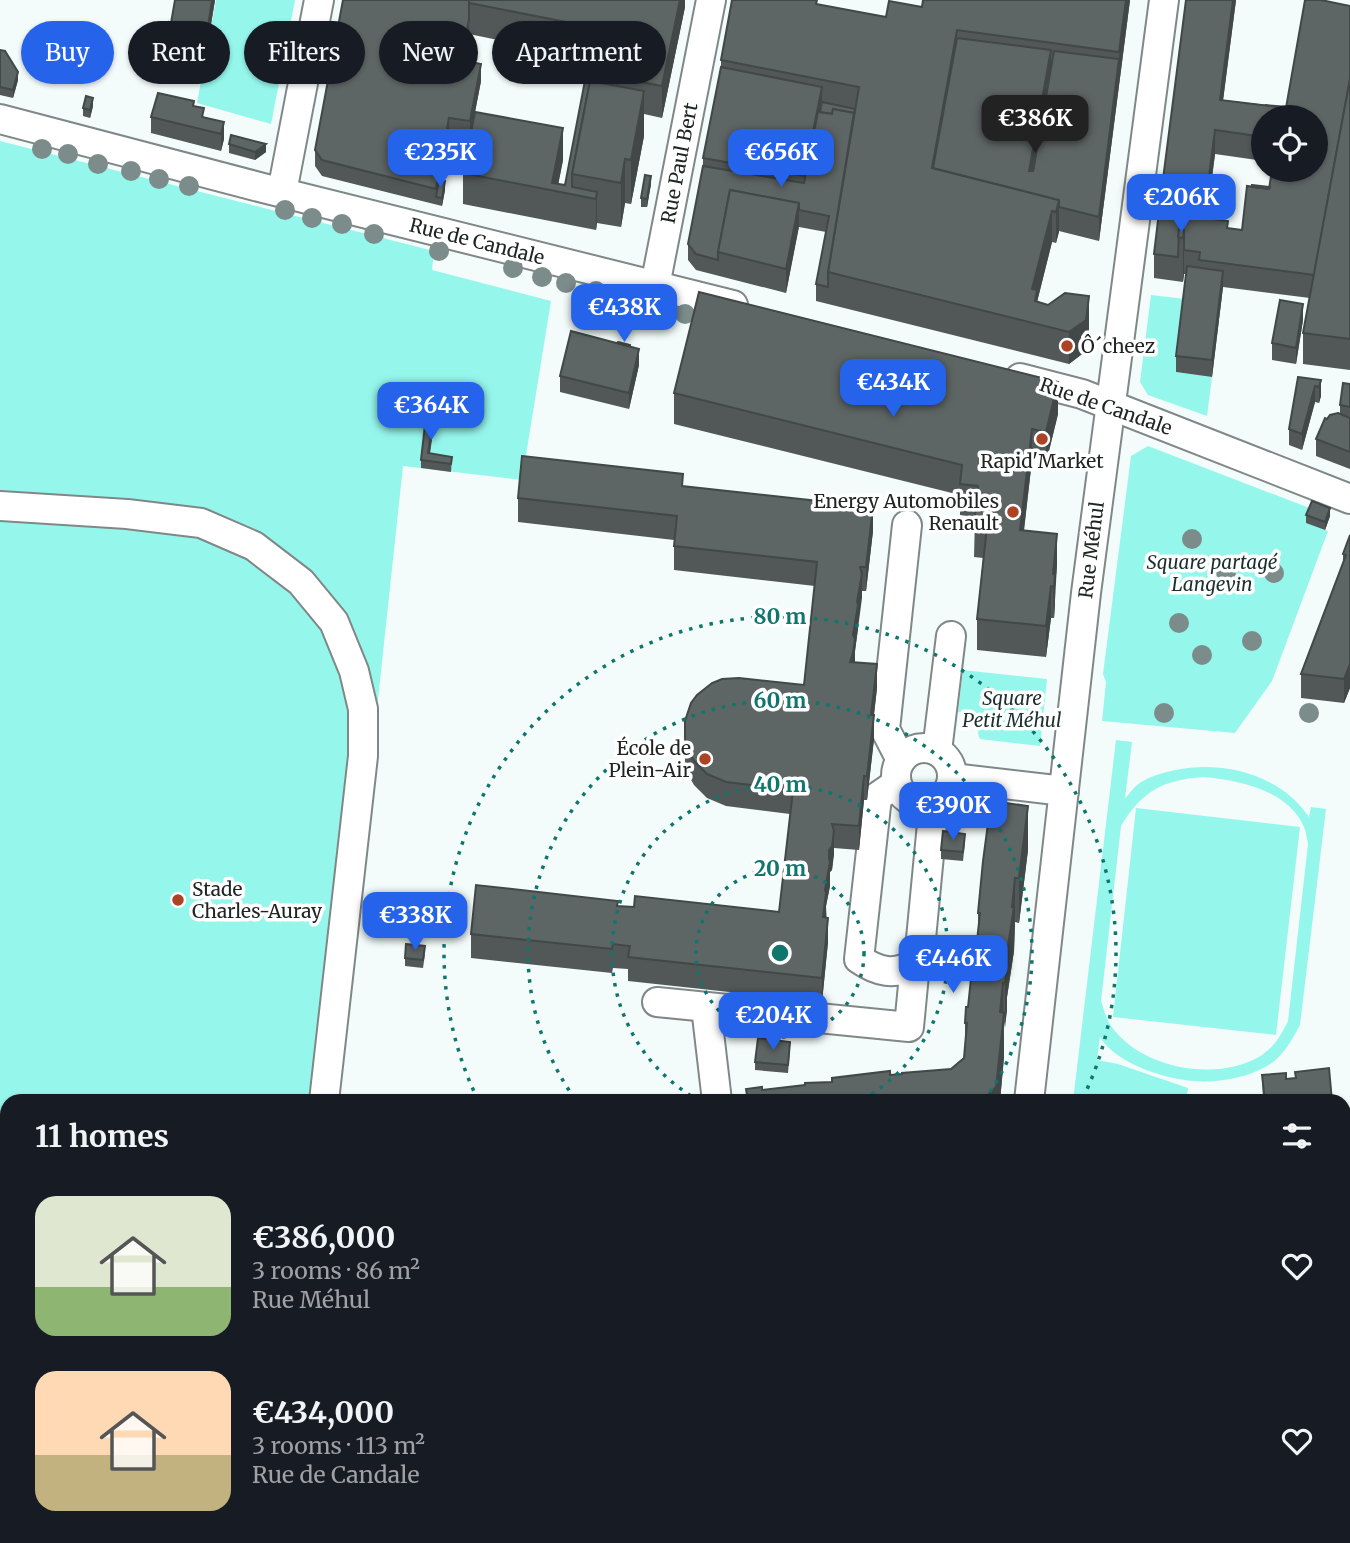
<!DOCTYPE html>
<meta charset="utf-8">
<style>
:root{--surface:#171b24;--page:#20242c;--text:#f1f3f6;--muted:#9ea1a6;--accent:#2563eb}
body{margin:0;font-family:Merriweather,serif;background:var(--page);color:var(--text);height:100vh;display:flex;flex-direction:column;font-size:26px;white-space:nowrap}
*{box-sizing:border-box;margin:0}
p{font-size:23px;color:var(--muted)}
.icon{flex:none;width:38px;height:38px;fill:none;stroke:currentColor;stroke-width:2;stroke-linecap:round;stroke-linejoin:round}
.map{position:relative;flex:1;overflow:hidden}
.side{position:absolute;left:0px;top:1094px;width:1351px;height:450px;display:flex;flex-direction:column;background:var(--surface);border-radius:21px 21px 0 0;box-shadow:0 2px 5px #0004}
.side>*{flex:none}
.banner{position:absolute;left:21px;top:21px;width:700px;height:63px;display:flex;gap:14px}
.tools{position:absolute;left:1251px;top:105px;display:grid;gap:14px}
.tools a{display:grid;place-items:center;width:77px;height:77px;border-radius:50%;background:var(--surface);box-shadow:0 2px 5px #0004;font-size:35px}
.price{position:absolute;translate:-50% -60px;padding:0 16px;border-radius:14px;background:var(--accent);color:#fff;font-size:23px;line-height:46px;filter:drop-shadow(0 2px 4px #0008)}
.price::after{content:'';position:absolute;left:50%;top:42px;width:21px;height:16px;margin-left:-10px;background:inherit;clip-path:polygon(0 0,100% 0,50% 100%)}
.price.current{background:#222;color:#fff}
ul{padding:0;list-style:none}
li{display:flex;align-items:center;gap:21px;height:175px;padding:0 35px}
li span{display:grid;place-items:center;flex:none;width:196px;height:140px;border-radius:21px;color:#555}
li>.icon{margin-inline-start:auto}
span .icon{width:84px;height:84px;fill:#fffc;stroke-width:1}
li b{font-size:30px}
h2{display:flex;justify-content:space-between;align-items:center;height:84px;padding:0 35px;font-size:30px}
.tag{padding:0 24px;border-radius:32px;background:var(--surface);box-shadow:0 2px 5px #0004;font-size:24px;line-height:63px}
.tag.current{background:var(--accent);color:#fff}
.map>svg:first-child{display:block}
</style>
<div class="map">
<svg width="1350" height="1543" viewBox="0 0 1350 1543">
<rect width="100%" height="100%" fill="#f3fcfb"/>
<!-- green -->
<g fill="#95f7ec" fill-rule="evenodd">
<polygon points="216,0 295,0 271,124 197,103"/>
<polygon points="0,141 434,251 432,270 551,301 522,480 403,466 335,1101 7,1101 7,1351 0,1353"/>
<polygon points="1151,295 1185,299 1176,372 1212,377 1207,416 1148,395 1140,382"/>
<polygon points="1148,446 1312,509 1307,523 1328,531 1272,681 1235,733 1102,721 1106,682 1103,674 1131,456"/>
<polygon points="963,670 1047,679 1040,746 980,739 978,734 979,715 958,712"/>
<path d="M1116,740l16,2 -7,56c4,-3 7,-9 11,-12 10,-9 26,-13 39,-16 49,-10 106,5 134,47l2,-10 15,2 -26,216c-8,15 -17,32 -33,41 -20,12 -50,17 -73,15 -30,-2 -79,-18 -94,-44l-3,23 21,4 70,24 -2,13h-113zM1203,777c36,3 85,13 101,50 2,5 3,12 4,17l-20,177c-7,14 -13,25 -26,34 -44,28 -121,14 -151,-29 -5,-7 -7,-17 -10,-25l20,-175c21,-35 42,-46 82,-49z"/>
<polygon points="1136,808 1300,827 1276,1035 1113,1017"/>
<polygon points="458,1536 459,1543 213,1543 211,1537"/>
<polygon points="1037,1537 1079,1537 1142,1541 1142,1543 1037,1543"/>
</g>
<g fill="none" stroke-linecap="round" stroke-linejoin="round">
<defs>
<g id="minor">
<polyline points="0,119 263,188 733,305"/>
<polyline points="282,192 319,0"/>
<polyline points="655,286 711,0"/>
<polyline points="1020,378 1082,394 1350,499"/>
<polyline points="0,506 127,514 201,523 254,546 301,582 334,622 354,671 363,709 363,756 324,1101"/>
<circle cx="924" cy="776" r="28"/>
<polyline points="937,751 951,636"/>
<polyline points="901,760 885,729 907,525"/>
<polyline points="952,778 1064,791"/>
<path d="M896,784l-19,13 -18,162c19,13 35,17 56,5l5,-15 14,-146"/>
<polyline points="657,1002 909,1027 915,964"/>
<polyline points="706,1007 717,1101"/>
<polyline points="1029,1101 1086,593 1164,0"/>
<polyline points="1344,1144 1350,1143"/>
<polyline points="0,1233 7,1236"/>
<polyline points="1344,1275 1350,1282"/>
<polyline points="0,1377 7,1375"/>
<polyline points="473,1543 474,1536"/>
<polyline points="1000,1543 1000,1536"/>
</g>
</defs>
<!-- minor casing -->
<use href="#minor" stroke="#808887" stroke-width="32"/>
<!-- minor -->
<use href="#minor" stroke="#fff" stroke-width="28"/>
</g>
<!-- trees -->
<g fill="#7c8c8a">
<circle cx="42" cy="149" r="10"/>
<circle cx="68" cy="154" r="10"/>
<circle cx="98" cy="164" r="10"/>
<circle cx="131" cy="171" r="10"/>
<circle cx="159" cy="179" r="10"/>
<circle cx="189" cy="186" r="10"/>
<circle cx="1215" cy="196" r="10"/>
<circle cx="285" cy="210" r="10"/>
<circle cx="312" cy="218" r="10"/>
<circle cx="342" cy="224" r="10"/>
<circle cx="374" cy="234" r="10"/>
<circle cx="439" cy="251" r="10"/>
<circle cx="513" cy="268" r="10"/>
<circle cx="542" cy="277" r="10"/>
<circle cx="566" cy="283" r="10"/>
<circle cx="596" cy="291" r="10"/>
<circle cx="623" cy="297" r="10"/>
<circle cx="653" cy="306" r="10"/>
<circle cx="685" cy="314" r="10"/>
<circle cx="1192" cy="539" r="10"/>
<circle cx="1226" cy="572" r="10"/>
<circle cx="1274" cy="573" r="10"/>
<circle cx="1179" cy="623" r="10"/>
<circle cx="1252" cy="641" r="10"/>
<circle cx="1202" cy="655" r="10"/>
<circle cx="1164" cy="713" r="10"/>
<circle cx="1309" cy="713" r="10"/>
</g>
<!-- wall -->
<g fill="#515857">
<polygon points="215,0 206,55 196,53 185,67 172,71 162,70 162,54 171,23"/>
<polygon points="343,0 685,0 685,7 662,118 644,114 644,136 631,204 625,203 621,227 597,223 596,230 463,204 463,173 563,160 558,184 565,185 596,59 554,51 552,65 537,63 537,57 531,56 531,47 469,34 464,61 481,81 470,138 449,135 440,181 445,190 442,206 322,176 315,166 315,150"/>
<polygon points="923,0 1130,0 1099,241 1059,231 1056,243 1052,242 1037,302 1089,328 1086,351 1069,364 816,301 816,284 826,232 799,227 799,225 786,293 696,270 688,260 688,244 703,166 703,158 721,67 721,60 817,4 886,17 922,7"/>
<polygon points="1186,0 1236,0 1223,100 1286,107 1350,6 1350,370 1303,364 1303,333 1310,298 1223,287 1212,377 1176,372 1176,356 1186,274 1184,274 1183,282 1154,278 1154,254 1159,212 1228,228 1242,230 1270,187 1316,170 1264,117 1264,161 1215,154 1207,216 1162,211 1162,187"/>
<polygon points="66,48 87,60 83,67 76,69 68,65"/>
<polygon points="0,50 18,80 13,98 0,95"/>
<polygon points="93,106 90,118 83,116 83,108"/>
<polygon points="194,106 204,117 224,122 224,139 221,151 151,133 151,117"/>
<polygon points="229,144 266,152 255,160 229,153"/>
<polygon points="651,184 647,207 641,207 641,198"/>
<polygon points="1303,320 1296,364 1272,360 1272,343"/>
<polygon points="630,346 639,365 629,409 560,392 560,376"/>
<polygon points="1298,377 1321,380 1321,396 1319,403 1315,402 1302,450 1289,445 1289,429"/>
<polygon points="1350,384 1350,469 1316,456 1316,439 1327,419 1340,414 1340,405"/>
<polygon points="674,393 1058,414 1046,463 1032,460 1024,531 1057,565 1055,585 1055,606 1054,618 1051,618 1046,657 977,650 977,619 983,558 974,557 975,517 960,515 960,495 674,424"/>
<polygon points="433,416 432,424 433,432 430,454 452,457 451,472 421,468 421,460"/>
<polygon points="683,486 873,531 866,591 862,591 858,618 858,629 855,651 855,662 877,688 874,715 874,739 867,800 864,800 859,850 834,848 832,870 830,872 830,886 826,906 828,942 822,1002 628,981 628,969 613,968 612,973 471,958 471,934 618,906 779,912 790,814 726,806 707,798 694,785 686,771 685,762 685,721 804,685 815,586 674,570 674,540 518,522 518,498"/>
<polygon points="1306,515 1330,516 1325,530 1306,523"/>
<polygon points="1350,535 1350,688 1344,703 1301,698 1301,674 1343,565 1343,554"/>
<polygon points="965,842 963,861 941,859 941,850"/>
<polygon points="1028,850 1019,923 1015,922 1014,951 1007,997 1007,1010 1004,1028 1004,1057 1000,1101 746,1101 746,1089 762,1090 951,1069 964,1058 965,1044 965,1023 974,969 978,931 978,913"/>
<polygon points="425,954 423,968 405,966 405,958"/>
<polygon points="790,1050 788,1073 755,1070 755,1062"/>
<polygon points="1295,1072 1332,1101 1263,1101 1262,1075 1286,1079 1295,1078"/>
<polygon points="7,1310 7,1342 3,1328 3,1312"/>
<rect x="57" y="1536" width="65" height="7"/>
<polygon points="676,1536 903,1536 903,1543 678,1543"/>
</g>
<!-- shaded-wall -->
<g fill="#424747">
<polygon points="212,0 215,0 206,55 206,39"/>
<polygon points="680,0 685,0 685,7 662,118 662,86"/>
<polygon points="1126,0 1130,0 1099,241 1099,217"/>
<polygon points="1233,0 1236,0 1220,124 1220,100"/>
<polygon points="469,19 469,34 461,77 461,60"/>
<polygon points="957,30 957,62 932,175 932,168"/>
<polygon points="196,37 196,53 185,67 172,71 172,55"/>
<polygon points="1051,50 1051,74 1030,187 1029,171"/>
<polygon points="87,52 87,60 83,67 76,69 76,61"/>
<polygon points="481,64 481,81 470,138 470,121"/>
<polygon points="18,72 18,80 13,98 13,90"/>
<polygon points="822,87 822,111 804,200 804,176"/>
<polygon points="644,91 644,136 631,204 631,160"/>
<polygon points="93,98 93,106 90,118 90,110"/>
<polygon points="449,118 449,135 437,197 436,197 436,189"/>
<polygon points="224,122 224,139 221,151 221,134"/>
<polygon points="563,128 563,160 557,191 552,183"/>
<polygon points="1215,130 1215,154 1207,216 1207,192"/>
<polygon points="266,144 266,152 255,160 255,152"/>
<polygon points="625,159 625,203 621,227 621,183"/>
<polygon points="651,176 651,184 647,207 647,199"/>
<polygon points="445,181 445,190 442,206 442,198"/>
<polygon points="597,192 597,223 596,230 596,199"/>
<polygon points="1059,200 1059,232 1056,243 1056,212"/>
<polygon points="799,203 799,227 786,293 786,269"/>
<polygon points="1052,211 1052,242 1037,302 1035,324 1032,289"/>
<polygon points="1184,230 1184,274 1183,282 1183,238"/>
<polygon points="1223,271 1223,287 1212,377 1212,360"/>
<polygon points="1089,296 1089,328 1086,351 1069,364 1069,332"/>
<polygon points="1303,304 1303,320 1296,364 1296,348"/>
<polygon points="639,349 639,365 629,409 629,393"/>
<polygon points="1321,380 1321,396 1319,403 1319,387"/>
<polygon points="1058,382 1058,414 1046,463 1046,432"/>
<polygon points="1315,386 1315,402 1302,450 1302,434"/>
<polygon points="433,424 433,432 428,462 428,453"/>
<polygon points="1032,429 1032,460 1020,562 1020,530"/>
<polygon points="873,507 873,531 866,591 866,567"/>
<polygon points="1330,508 1330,516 1325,530 1325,522"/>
<polygon points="1057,534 1057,565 1054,618 1053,574"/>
<polygon points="862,574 862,598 855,651 855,663 850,662 857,602"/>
<polygon points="1051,586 1051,618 1046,657 1046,626"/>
<polygon points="877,664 877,688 871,739 871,715"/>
<polygon points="1350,664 1350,688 1344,703 1344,679"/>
<polygon points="874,715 874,739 867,800 867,776"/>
<polygon points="864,776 864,800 859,850 859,826"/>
<polygon points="1028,806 1028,850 1019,923 1019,878"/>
<polygon points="834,831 834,855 832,870 830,872 830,886 826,906 826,917 823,917 829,850"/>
<polygon points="1015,878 1015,922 1014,951 1007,997 1007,1010 1005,1028 1005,965"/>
<polygon points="828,918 828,942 822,1002 822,978"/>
<polygon points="1003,983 1004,1057 1000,1101 982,1101 1000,1012"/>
<polygon points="1350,1330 1350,1374 1344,1380 1344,1335"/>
<polygon points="1350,1469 1350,1513 1344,1519 1344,1474"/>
<polygon points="6,1525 6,1541 0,1543 0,1527"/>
<polygon points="119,1536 122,1536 122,1543 115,1543 115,1538"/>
<rect x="681" y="1536" width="15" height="7"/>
<rect x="700" y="1536" width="42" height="7"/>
<polygon points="865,1536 903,1536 903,1543 841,1543"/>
</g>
<!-- building -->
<g fill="#5e6665" stroke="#424747" stroke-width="2">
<polygon points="175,0 212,0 206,39 196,37 185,50 172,55 162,54 169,22 171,23"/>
<polygon points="343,0 469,0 469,19 461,60 481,64 470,121 449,118 436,189 322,160 315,150"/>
<polygon points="469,0 680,0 662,86 619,78 617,86 590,81 572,174 572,187 597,192 596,199 463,173 475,112 563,128 552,183 565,185 587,70 594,71 602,29 469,3"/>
<polygon points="732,0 817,0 816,4 886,17 889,1 922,7 923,0 1126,0 1119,52 957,30 932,168 1059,200 1056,212 1052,211 1032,289 1037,290 1035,301 1048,305 1065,293 1089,296 1086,320 1069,332 828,272 859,87 721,60"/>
<polygon points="1186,0 1233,0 1220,100 1286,108 1305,0 1321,0 1350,6 1350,79 1314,275 1199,260 1200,252 1184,250 1184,230 1179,229 1178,257 1154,254 1159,212 1228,221 1227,228 1242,230 1247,186 1269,189 1272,170 1316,170 1316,117 1264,117 1264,137 1215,130 1207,192 1162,187"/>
<polygon points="957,38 1051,50 1029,171 1033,171 1054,51 1119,59 1099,217 1059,207 1059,200 933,168"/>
<polygon points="533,39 554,42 552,57 537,55 539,49 531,48"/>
<circle cx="77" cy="50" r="10"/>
<polygon points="0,50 5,51 18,72 13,90 0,87"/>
<polygon points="721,67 822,87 804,176 703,158"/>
<polygon points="1350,79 1350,339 1303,333"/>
<polygon points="590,81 644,91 631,160 625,159 621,183 572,174"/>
<polygon points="158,93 194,101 193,106 204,108 202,117 224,122 221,134 151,117"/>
<polygon points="86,96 93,98 90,110 83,108"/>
<polygon points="822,102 855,109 854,113 833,109 832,114 820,112"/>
<polygon points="1265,105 1286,107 1286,108"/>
<polygon points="833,109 854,113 828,272 828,287 816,284 829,216 799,210 799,203 730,190 718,252 718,260 696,254 688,244 703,166 804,183 818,112 832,114"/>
<polygon points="1041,122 1033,171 1032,171"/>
<polygon points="231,135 266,144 255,152 229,144"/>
<polygon points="645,175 651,176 647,199 641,198"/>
<polygon points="439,180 445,181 442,198 436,197"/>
<polygon points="1252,185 1270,187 1269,189 1252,187"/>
<polygon points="730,190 799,203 786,269 718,252"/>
<polygon points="1179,229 1184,230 1183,238 1178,237"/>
<polygon points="1187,266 1223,271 1212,360 1176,356"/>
<polygon points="699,292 1058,382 1046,432 1032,429 1020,530 1057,534 1053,574 1055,575 1054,587 1051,586 1046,626 977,619 987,527 974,526 978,486 960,484 962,465 674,393"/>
<polygon points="1280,300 1303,304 1296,348 1272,343"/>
<polygon points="571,331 639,349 629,393 560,376"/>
<polygon points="618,342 630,345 630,346 617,343"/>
<polygon points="1298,377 1321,380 1319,387 1315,386 1302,434 1289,429"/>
<polygon points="1343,383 1350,384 1350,407 1340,405"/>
<polygon points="427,407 433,407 431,424 433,424 428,453 452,457 451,464 421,460"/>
<polygon points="1338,413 1350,418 1350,452 1316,439 1325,418 1327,419 1330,415"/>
<polygon points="522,456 683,474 682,486 873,507 866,567 860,567 862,574 857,602 858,605 853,635 855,639 853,653 850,662 877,664 871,715 874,715 867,776 864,776 859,826 832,824 834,831 832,846 829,850 829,858 830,862 825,890 826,893 823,917 828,918 822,978 628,957 630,946 613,944 612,949 471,934 476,885 618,901 617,906 634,907 635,896 779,912 793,790 726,782 707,774 694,761 686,747 685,738 685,721 691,703 697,695 712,683 722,679 739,678 804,685 817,562 674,546 677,516 518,498"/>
<polygon points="1312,501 1330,508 1325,522 1306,515"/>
<polygon points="1350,535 1350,664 1344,679 1301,674 1346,555 1343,554"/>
<polygon points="991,801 1028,806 1019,878 1015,878 1012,907 1014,907 1005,965 1007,965 1005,984 1003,983 1000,1012 1004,1013 996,1087 982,1101 748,1101 746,1089 762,1087 762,1090 805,1085 805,1083 832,1082 832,1078 890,1071 890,1075 902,1074 902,1073 951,1069 964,1058 967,1023 965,1023 966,1007 968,1007 972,969 974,969 980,913 978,913 983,861"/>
<polygon points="943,831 965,834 963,852 941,850"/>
<polygon points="406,944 425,946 423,960 405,958"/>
<polygon points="758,1038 790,1042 788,1065 755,1062"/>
<polygon points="1329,1068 1332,1101 1265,1101 1262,1075 1286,1073 1286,1079 1296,1078 1295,1072"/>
<polygon points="1344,1306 1350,1313 1350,1330 1344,1335"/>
<polygon points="7,1310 7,1326 3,1312"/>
<polygon points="1344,1416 1350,1423 1350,1469 1344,1474"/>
<polygon points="0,1503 6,1525 0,1527"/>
<polygon points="1344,1524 1350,1531 1350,1543 1285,1543 1292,1536 1344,1536"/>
<polygon points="62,1536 119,1536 115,1538 117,1543 64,1543"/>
<polygon points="747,1536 865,1536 841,1543 749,1543"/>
</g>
<!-- distance rings -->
<g fill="none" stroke="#0f766e" stroke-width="3.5" stroke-dasharray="3.5 7">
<circle cx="780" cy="953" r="84"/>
<path d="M700 1101A168 168 0 1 1 860 1101"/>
<path d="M575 1099A252 252 0 1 1 985 1099"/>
<path d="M478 1100A336 336 0 1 1 1082 1100"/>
</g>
<!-- markers -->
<g fill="#ab4324" stroke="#fff" stroke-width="2.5">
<circle cx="1067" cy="346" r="7"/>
<circle cx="1042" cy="439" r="7"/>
<circle cx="1013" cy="512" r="7"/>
<circle cx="705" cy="759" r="7"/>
<circle cx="178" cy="900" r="7"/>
</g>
<g text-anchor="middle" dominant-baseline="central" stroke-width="7" stroke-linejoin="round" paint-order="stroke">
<!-- street labels -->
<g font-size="19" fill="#202423" stroke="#fff">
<text transform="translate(679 163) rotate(-79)">Rue Paul Bert</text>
<text transform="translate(477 241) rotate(14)">Rue de Candale</text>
<text transform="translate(1106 406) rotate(19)">Rue de Candale</text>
<text transform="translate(1091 550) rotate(-83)">Rue Méhul</text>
</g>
<!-- poi labels -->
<g font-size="19" fill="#202423" stroke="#fff" text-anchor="start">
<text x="1081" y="346">Ô´cheez</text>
<text x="1042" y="461" text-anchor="middle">Rapid'Market</text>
<text x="999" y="501" text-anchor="end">Energy Automobiles<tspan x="999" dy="22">Renault</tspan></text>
<text x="691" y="748" text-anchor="end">École de<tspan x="691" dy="22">Plein-Air</tspan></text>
<text x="192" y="889">Stade<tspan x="192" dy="22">Charles-Auray</tspan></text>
</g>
<!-- park labels -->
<g font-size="19" font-style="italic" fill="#1b302d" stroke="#fff">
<text x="1212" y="562">Square partagé<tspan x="1212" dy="22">Langevin</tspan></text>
<text x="1012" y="698">Square<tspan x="1012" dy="22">Petit Méhul</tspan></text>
</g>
</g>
<circle cx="780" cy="953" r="10" fill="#0f766e" stroke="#fff" stroke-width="3.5"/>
<g font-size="21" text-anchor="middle" font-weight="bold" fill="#0f766e" stroke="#fff" stroke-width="7" stroke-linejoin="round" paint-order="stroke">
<text x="780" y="624">80 m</text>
<text x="780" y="708">60 m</text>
<text x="780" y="792">40 m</text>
<text x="780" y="876">20 m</text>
</g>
</svg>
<div class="tools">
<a><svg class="icon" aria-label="locate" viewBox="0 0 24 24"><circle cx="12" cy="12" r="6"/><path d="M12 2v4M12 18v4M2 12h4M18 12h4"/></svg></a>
</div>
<b class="price current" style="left:1035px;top:155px">€386K</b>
<b class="price" style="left:440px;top:189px">€235K</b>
<b class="price" style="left:781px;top:189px">€656K</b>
<b class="price" style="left:1181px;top:234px">€206K</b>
<b class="price" style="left:624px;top:344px">€438K</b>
<b class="price" style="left:893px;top:419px">€434K</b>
<b class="price" style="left:431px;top:442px">€364K</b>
<b class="price" style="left:953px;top:842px">€390K</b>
<b class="price" style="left:415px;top:952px">€338K</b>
<b class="price" style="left:953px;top:995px">€446K</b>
<b class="price" style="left:773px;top:1052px">€204K</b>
<div class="banner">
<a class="tag current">Buy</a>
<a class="tag">Rent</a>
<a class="tag">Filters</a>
<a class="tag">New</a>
<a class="tag">Apartment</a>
</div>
<section class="side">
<h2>11 homes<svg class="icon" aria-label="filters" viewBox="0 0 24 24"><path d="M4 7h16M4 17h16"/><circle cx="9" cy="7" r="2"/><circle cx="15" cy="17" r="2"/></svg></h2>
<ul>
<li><span style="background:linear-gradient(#dfe7d0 65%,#8fb573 0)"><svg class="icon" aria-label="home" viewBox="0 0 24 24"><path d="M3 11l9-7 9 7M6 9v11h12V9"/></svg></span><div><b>€386,000</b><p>3 rooms · 86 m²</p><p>Rue Méhul</p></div><svg class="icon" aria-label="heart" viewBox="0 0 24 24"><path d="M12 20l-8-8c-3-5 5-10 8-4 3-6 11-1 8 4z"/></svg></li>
<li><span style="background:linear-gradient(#ffd9b3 60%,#c2b280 0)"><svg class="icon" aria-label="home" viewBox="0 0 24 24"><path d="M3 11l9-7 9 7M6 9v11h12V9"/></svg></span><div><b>€434,000</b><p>3 rooms · 113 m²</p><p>Rue de Candale</p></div><svg class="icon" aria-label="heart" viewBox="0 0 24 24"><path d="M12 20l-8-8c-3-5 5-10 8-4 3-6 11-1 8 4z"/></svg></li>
</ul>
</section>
</div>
